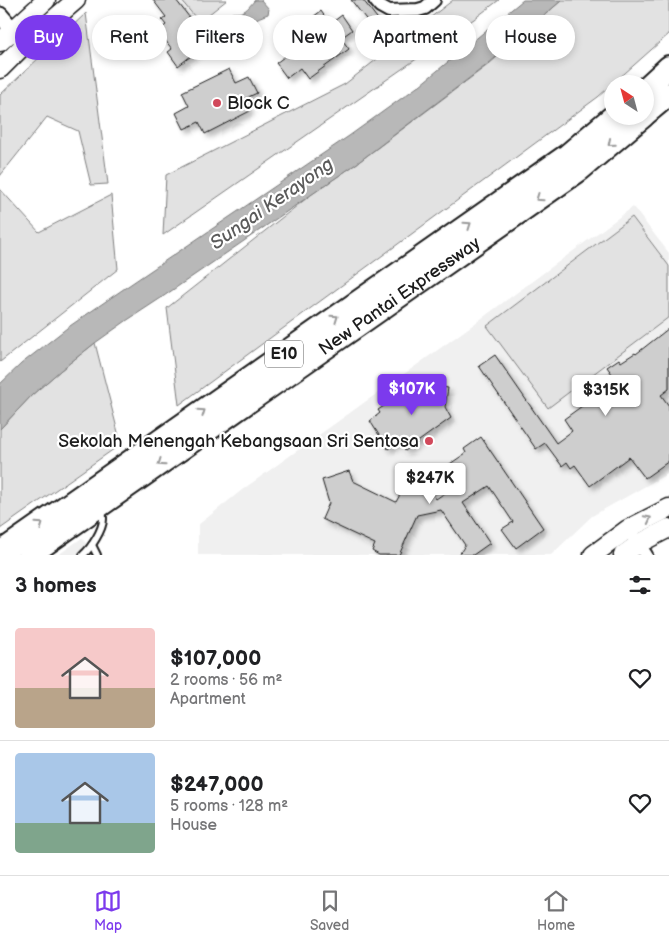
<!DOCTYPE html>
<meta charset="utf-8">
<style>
:root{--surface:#fff;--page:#f2f2f2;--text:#202124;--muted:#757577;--line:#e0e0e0;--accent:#7c3aed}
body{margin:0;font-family:"Balsamiq Sans",sans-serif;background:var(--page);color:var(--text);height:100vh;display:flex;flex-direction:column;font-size:19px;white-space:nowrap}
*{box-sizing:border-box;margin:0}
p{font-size:16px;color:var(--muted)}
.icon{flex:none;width:28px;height:28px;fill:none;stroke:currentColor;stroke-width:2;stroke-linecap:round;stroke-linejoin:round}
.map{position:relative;height:555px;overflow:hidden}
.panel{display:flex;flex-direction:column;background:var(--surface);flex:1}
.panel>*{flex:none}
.banner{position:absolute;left:15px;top:15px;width:640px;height:45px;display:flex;gap:10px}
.needle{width:32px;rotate:324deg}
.controls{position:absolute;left:604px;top:75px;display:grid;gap:10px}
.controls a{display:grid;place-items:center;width:50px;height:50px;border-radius:50%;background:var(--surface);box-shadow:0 2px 8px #0003;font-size:25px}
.price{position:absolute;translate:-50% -42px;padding:0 11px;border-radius:5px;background:#fff;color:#222;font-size:16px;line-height:32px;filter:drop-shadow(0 1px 2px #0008)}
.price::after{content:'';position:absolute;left:50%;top:30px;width:15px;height:11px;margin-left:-8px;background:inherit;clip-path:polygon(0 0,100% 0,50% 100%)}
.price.selected{background:var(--accent);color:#fff}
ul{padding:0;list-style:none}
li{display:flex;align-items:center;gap:15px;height:125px;padding:0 15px}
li+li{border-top:1px solid var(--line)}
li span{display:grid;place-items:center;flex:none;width:140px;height:100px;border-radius:5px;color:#555}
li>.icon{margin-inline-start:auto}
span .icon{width:60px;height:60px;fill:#fffc;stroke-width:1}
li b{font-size:21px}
h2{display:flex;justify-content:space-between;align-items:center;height:60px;padding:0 15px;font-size:21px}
.pill{padding:0 18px;border-radius:22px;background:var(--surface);box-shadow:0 2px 8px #0003;font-size:18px;line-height:45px}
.pill.selected{background:var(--accent);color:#fff}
.dock{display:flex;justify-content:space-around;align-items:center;height:70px;border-top:1px solid var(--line);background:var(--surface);font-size:14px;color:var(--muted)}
.dock a{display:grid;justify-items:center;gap:2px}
.dock .selected{color:var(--accent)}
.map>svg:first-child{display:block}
</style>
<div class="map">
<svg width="669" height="555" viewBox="0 0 669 555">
<defs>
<filter id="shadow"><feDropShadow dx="4" dy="4" stdDeviation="2.5" flood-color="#0004"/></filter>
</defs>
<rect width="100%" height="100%" fill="#fff"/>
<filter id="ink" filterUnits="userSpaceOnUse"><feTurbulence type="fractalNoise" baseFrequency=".02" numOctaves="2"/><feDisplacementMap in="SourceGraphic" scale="10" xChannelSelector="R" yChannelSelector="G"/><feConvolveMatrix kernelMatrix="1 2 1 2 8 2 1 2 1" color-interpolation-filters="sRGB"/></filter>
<g filter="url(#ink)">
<!-- built -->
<g fill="#f0f0f0">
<polygon points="633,207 669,253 669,473 592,516 551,555 198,555 198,525 242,490 474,324"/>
<polygon points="82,538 94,555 58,555"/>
</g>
<!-- green -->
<g fill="#e2e2e2" stroke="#7f7f7f">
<polygon points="181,0 227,0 199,22"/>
<polygon points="453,0 499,0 474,19 163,235 166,175 345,84"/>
<polygon points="562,0 669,0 669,34 598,97 179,405 167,308 312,194 356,164 489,64"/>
<polygon points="86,13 108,184 91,185 78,131 47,117 0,176 0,95"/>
<polygon points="0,189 39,232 111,195 118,269 0,362"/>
<polygon points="632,217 669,266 669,317 548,408 487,326"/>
<polygon points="95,343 121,444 0,529 0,429 32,395 61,370"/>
</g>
<!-- water -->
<g fill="#b8b8b8" stroke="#7a7a7a">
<path d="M255,0h6l8,9 -1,5c-5,2 -12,4 -16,8 -7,5 -2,13 -15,14l-12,-10 1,-7 6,-6c14,0 14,-3 23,-13z"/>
<polygon points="523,0 562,0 488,64 390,138 356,164 161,298 126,321 95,343 61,370 32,395 0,429 0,384 21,364 67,328 125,288 349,136 420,85"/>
</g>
<!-- building -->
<g fill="#cecece" stroke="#1c1c1c" filter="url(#shadow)">
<polygon points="153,0 176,0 196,26 192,30 204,46 178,66 168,52 172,49 158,31 166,25 162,20 166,17"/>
<polygon points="351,0 363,0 387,31 380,37"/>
<polygon points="321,11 330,24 342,15 352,30 341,38 349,49 308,79 300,68 287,78 276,63 288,54 279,42"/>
<polygon points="229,69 236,83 249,77 257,93 244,99 250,111 205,134 199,122 184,129 176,113 189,106 182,92"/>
<polygon points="669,328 669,389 661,395 669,406 669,461 645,478 629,457 590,486 575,465 571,468 567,462 562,466 545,443 536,449 479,366 495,355 556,443 572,431 564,419 600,393 608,404 625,392 607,367 619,359 621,362 635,353 636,354"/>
<polygon points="418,383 448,388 445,407 451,418 405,451 399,442 388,449 370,421 380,413 378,410"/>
<polygon points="481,437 543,528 516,548 502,529 513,522 489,486 463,503 490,543 473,555 459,555 465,545 441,510 417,515 399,555 379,555 372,551 375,544 322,519 329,503 322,480 349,471 353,481 396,502 403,489 429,484 430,490 436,499 455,486 444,468 466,453 464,449"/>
</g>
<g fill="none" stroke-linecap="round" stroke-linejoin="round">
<defs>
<g id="service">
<polyline points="92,545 97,555"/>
<path d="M83,555c8,-7 20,-25 20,-36 0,-3 0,-6 -1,-9"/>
</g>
<g id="minor">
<polyline points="375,0 380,6 389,11 418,10 425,8 434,0"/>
<polyline points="628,529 646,555"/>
</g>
<polyline id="tertiary" points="0,15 25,44"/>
<g id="secondary">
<polyline points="0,42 46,0"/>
<polyline points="0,69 25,44 76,0"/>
<polyline points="593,555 628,529 669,508"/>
<polyline points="623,555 638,544 669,528"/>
</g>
<g id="motorway">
<polyline points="645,89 669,67"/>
<polyline points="645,114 669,94"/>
<polyline points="0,553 568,155 614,116"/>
<path id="s1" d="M29,555l550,-385 64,-54"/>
</g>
</defs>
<!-- service casing -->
<use href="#service" stroke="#1c1c1c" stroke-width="10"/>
<!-- minor casing -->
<use href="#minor" stroke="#1c1c1c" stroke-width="16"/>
<!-- tertiary casing -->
<use href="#tertiary" stroke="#1c1c1c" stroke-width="19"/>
<!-- secondary casing -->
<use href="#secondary" stroke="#1c1c1c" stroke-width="21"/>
<!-- motorway casing -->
<use href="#motorway" stroke="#1c1c1c" stroke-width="26"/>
<!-- service -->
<use href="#service" stroke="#fff" stroke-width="6"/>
<!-- minor -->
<use href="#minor" stroke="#fff" stroke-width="12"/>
<!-- tertiary -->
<use href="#tertiary" stroke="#fff" stroke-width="15"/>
<!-- secondary -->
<use href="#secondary" stroke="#fff" stroke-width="18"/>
<!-- motorway -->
<use href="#motorway" stroke="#fff" stroke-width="22"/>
</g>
<!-- one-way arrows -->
<defs><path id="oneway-chevron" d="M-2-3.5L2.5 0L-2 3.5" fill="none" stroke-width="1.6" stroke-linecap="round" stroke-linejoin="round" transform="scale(1.25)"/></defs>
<g stroke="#999">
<use href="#oneway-chevron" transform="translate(611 143) rotate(140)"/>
<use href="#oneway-chevron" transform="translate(539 198) rotate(145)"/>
<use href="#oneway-chevron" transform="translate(468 225) rotate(-35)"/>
<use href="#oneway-chevron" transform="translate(335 318) rotate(-35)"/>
<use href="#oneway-chevron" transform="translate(202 412) rotate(-35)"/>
<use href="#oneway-chevron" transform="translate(161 463) rotate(145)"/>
<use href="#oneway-chevron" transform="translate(648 519) rotate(-27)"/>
<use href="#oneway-chevron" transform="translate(40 525) rotate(-35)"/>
</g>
</g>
<!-- markers -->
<g fill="#d1495b" stroke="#fff" stroke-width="2">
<circle cx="217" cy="103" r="5"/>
<circle cx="429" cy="441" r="5"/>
</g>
<g text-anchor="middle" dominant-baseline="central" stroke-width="4.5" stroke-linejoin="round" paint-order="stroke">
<!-- shield labels -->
<rect fill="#fff" stroke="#606060" stroke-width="1" x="265" y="340.5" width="38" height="27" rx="4"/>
<g font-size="16" font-weight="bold" fill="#1c1c1c">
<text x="284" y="354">E10</text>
</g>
<!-- poi labels -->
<g font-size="18" fill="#1c1c1c" stroke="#fff" text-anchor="start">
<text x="227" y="103">Block C</text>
<text x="419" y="441" text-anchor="end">Sekolah Menengah Kebangsaan Sri Sentosa</text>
</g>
<!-- street labels -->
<g font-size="18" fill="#1c1c1c" stroke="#fff">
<text stroke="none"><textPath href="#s1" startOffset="452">New Pantai Expressway</textPath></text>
</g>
<!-- water labels -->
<g font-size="19" font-style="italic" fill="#5a5a5a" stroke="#fff">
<text transform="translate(272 204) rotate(-35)">Sungai Kerayong</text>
</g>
</g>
</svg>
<div class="controls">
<a><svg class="needle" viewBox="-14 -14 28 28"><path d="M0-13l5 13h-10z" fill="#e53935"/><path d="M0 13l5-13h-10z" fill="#757577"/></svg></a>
</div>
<b class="price selected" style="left:412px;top:416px">$107K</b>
<b class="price" style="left:606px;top:417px">$315K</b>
<b class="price" style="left:430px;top:505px">$247K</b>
<div class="banner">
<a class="pill selected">Buy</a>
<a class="pill">Rent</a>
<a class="pill">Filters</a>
<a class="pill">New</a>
<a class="pill">Apartment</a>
<a class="pill">House</a>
</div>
</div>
<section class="panel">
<h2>3 homes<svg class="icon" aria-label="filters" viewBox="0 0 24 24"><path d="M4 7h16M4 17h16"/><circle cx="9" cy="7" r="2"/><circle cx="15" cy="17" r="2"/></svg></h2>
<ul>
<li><span style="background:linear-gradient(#f6c9c9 60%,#b9a48a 0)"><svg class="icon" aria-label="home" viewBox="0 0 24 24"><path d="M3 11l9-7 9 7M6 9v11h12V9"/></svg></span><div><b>$107,000</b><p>2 rooms · 56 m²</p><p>Apartment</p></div><svg class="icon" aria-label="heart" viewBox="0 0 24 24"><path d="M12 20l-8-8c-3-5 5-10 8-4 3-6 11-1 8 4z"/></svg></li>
<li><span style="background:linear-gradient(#a9c7e8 70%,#7fa58c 0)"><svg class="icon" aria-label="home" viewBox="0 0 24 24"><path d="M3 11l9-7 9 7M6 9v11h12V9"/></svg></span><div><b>$247,000</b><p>5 rooms · 128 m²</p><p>House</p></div><svg class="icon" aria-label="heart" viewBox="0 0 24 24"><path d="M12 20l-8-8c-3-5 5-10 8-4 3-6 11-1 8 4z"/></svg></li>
</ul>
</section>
<nav class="dock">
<a class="selected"><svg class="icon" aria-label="map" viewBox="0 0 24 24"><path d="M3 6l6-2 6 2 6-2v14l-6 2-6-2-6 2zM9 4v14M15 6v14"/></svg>Map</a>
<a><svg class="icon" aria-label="saved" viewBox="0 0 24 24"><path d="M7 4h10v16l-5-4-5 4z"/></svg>Saved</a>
<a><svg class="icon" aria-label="home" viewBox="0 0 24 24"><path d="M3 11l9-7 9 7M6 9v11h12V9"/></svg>Home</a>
</nav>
